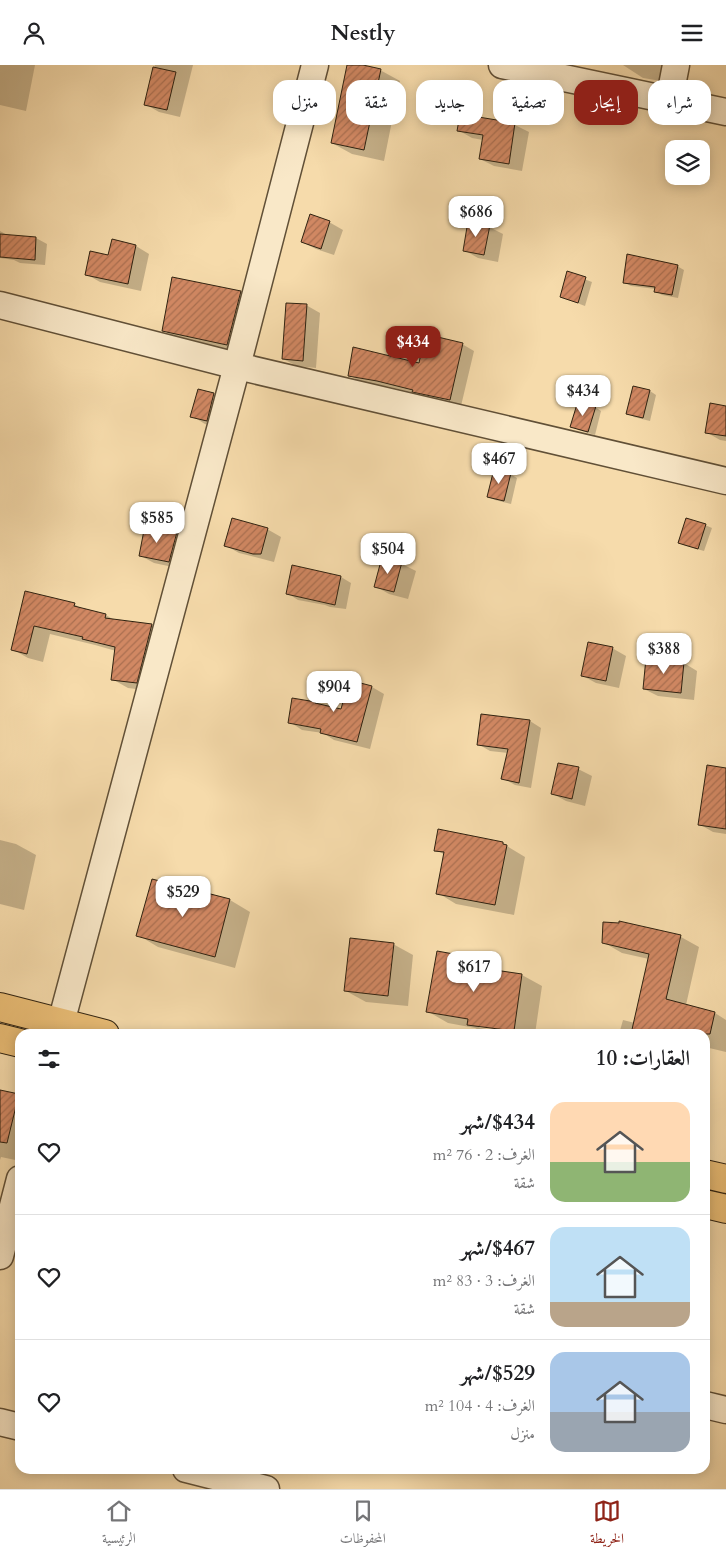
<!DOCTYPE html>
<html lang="ar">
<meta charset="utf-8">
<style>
:root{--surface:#fff;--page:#f2f2f2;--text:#202124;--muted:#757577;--line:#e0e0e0;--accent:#8f2418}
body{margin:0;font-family:Cardo,Amiri,serif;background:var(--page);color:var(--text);direction:rtl;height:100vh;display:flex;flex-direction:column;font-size:19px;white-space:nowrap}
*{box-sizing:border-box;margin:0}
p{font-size:16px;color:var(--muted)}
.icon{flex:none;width:28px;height:28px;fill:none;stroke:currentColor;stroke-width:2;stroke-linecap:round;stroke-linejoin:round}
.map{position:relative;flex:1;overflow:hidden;direction:ltr}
.details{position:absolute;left:15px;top:964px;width:695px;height:445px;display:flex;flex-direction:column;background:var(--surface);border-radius:15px;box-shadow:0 2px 12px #0003;direction:rtl}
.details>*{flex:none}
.top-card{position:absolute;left:15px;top:15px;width:696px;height:45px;direction:rtl;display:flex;gap:10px}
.fabs{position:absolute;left:665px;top:75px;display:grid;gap:10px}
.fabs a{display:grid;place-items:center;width:45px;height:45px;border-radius:10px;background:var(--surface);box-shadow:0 2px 12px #0003;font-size:25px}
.price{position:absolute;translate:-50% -42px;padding:0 11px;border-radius:10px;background:#fff;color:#222;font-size:16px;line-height:32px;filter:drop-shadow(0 1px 2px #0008)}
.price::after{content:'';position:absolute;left:50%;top:30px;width:15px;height:11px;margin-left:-8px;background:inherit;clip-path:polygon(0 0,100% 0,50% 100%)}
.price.active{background:var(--accent);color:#fff}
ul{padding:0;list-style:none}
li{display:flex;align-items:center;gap:15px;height:125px;padding:0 20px}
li+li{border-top:1px solid var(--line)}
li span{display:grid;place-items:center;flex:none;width:140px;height:100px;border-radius:15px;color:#555}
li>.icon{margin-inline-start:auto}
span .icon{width:60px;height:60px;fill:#fffc;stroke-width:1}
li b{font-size:21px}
h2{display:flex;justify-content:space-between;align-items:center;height:60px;padding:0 20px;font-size:21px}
.pill{padding:0 18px;border-radius:15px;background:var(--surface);box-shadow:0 2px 12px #0003;font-size:18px;line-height:45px}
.pill.active{background:var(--accent);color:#fff}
header{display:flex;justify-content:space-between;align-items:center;height:65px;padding:0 20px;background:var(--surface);font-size:22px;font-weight:600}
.menu{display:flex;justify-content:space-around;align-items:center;height:70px;border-top:1px solid var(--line);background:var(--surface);font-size:14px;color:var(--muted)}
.menu a{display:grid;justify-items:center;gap:2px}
.menu .active{color:var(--accent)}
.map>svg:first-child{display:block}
</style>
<header><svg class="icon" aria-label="menu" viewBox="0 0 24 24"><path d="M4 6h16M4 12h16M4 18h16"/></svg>Nestly<svg class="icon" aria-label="person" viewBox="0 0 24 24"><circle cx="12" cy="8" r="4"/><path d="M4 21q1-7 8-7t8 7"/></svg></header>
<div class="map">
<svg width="726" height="1424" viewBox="0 0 726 1424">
<defs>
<pattern id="building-hatch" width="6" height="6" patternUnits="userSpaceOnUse" patternTransform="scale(1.25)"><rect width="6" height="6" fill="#d18863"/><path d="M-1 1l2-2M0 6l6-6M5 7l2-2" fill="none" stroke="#aa6f50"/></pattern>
</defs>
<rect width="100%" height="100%" fill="#f6dbab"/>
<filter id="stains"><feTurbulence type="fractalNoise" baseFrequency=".004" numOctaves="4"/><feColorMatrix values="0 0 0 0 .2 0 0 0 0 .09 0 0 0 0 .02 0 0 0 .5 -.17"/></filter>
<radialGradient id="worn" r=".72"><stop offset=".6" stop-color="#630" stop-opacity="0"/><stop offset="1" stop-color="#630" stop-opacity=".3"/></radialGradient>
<!-- shadow -->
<g fill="#0003" fill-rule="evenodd">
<polygon points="0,0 35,0 26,46 0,40"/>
<polygon points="155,0 193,0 180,52 159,47 145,39"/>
<polygon points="348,0 357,0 380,5 400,16 384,96 352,89 332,78"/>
<polygon points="623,0 682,0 679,19 643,13"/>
<polygon points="461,50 515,60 529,67 522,106 494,101 480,94 483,75 472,73 458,65"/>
<polygon points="329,157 343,165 334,190 316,184 302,177"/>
<polygon points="489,162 503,169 498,197 478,193 464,185"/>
<polygon points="0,166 9,171 36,173 47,179 45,200 20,198 14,195 0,193"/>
<polygon points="112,176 136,181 149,189 141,226 100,217 86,209 109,191"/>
<polygon points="677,201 684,205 678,233 662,230 656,226 656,224 631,221 625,218"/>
<polygon points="568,208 592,217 585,241 561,232"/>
<polygon points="241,227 261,238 247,291 183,277 163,265"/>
<polygon points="306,240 320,248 316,303 297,301 283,294"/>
<polygon points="462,279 474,286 461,341 425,333 419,329 390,322 361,317 349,310 420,300"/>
<polygon points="634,322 650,326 656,330 650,356 634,352 628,348"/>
<polygon points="199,325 214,329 227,337 220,363 205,359 192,351"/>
<polygon points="595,342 601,346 595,370 578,365 572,361"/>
<polygon points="726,343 726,376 720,375 706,367"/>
<polygon points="510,409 517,413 511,439 495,435 488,432"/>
<polygon points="705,460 712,463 704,486 686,481 679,478"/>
<polygon points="267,464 281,472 274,497 239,488 225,480"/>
<polygon points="177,468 190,476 182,504 154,498 141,491"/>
<polygon points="383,494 402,499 416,506 408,534 389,529 375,521"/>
<polygon points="341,512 351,518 346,544 330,542 325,540 298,535 287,528"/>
<polygon points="26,528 74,539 84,545 106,550 114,555 152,560 168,569 152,626 128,623 112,614 116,586 95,580 50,569 43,597 28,593 12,584"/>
<polygon points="612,583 626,591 619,623 596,618 583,611"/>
<polygon points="684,598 697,606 694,635 658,631 644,624"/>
<polygon points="372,622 384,629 370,684 334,675 323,668 302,665 290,657 315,638 320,641 341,646"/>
<polygon points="530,656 541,663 531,723 515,720 503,713 508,688 490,686 478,679"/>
<polygon points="578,704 592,711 585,741 566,736 553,729"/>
<polygon points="726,704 726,769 713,767 699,759"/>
<polygon points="0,775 16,779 36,790 24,845 0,839"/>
<polygon points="502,778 525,792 514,850 456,839 438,828 445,790 436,785"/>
<polygon points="230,835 250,847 235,903 158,882 138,870"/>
<polygon points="681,872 699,882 686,940 715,948 726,955 726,987 705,982 705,969 619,969 623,955 635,958 649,894 622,888 603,877"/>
<polygon points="393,879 413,890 408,941 366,937 346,926"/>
<path d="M475,894l21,12 26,4 20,11 -7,48h-49l-11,-6 -27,-5 -21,-12zM477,960l43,6v2l-40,-5z"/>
<polygon points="0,1026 20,1032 20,1096 1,1092 0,1095"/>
</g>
<!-- building -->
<g fill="url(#building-hatch)" stroke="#2f2210">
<polygon points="347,0 363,0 381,4 364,85 331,78"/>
<polygon points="153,2 176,7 167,45 144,40"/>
<polygon points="460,49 515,58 509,99 479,94 483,70 457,66"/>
<polygon points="310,149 330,156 321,184 301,177"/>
<polygon points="468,156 490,160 484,190 463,186"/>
<polygon points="0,169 36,172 35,195 0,192"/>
<polygon points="112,174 136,180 128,219 85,210 90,186 108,190"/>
<polygon points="627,189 678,200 672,230 654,227 655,222 623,218"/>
<polygon points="567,206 586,212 578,238 560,232"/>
<polygon points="172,212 241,226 227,280 162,266"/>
<polygon points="286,238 307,239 303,296 282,294"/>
<polygon points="425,269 463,278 450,335 412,327 413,325 377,316 348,311 353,282 419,298"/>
<polygon points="633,321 650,325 643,353 626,349"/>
<polygon points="198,324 214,328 207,356 190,352"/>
<polygon points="578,336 596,341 588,367 570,362"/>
<polygon points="710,338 726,341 726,371 705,368"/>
<polygon points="494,404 511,408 504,436 487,432"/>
<polygon points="232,453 268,463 261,489 253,489 224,481"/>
<polygon points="686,453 706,459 698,484 678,478"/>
<polygon points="145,460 177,467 169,497 139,491"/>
<polygon points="382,492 402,497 394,527 374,522"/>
<polygon points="292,500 341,511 335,540 286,529"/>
<polygon points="25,526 75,538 74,541 106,549 105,553 152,559 137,618 111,615 115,582 82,574 83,572 34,561 27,589 11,585"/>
<polygon points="588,577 613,582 606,616 581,611"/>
<polygon points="646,593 684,597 681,628 643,624"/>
<polygon points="349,615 372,621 357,677 320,668 321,664 288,658 292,633 316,637 315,638 341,644"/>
<polygon points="481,649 530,655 519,718 501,714 508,684 477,680"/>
<polygon points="558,698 579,702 572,734 551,729"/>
<polygon points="707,700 726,703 726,764 698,760"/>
<polygon points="438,764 503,777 503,779 507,780 495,840 436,829 444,787 434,786"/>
<polygon points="152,814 230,834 215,892 136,871"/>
<polygon points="619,856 681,870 666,934 715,947 710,969 631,969 649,889 602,878 603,857 619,858"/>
<polygon points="350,873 394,878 388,931 344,926"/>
<polygon points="437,886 476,893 474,902 522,909 514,966 467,960 468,954 426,947"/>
<polygon points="0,1025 19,1029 7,1078 0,1077"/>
</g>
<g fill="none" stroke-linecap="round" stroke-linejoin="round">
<defs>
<g id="minor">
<polyline points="502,0 726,47"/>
<polyline points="669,36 676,0"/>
<polyline points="0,240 237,301 726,416"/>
<polyline points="58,969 237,301 315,0"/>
<polyline points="0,1191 20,1114"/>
<polyline points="705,1340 726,1345"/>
<polyline points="0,1357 20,1362"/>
<polyline points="186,1404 266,1424"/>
</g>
<g id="primary">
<polyline points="0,942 105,969"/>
<polyline points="0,973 20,978"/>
<polyline points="705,1109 726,1114"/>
<polyline points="705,1139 726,1144"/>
</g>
</defs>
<!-- minor casing -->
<use href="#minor" stroke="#615037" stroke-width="29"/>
<!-- primary casing -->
<use href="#primary" stroke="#2f2210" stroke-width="30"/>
<!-- minor -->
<use href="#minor" stroke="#f9e8c8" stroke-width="26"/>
<!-- primary -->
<use href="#primary" stroke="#ebbe76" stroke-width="28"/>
</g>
<rect width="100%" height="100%" filter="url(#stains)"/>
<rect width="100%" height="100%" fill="url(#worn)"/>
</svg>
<div class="fabs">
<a><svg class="icon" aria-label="layers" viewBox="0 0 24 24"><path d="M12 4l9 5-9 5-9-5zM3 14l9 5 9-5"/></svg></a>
</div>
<b class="price" style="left:476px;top:173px">$686</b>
<b class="price active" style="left:413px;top:303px">$434</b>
<b class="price" style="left:583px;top:352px">$434</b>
<b class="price" style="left:499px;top:420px">$467</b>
<b class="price" style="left:157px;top:479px">$585</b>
<b class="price" style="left:388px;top:510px">$504</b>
<b class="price" style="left:664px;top:610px">$388</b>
<b class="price" style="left:334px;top:648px">$904</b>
<b class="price" style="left:183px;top:853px">$529</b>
<b class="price" style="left:474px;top:928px">$617</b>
<div class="top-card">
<a class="pill">شراء</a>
<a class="pill active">إيجار</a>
<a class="pill">تصفية</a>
<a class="pill">جديد</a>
<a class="pill">شقة</a>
<a class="pill">منزل</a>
</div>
<section class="details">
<h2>العقارات: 10<svg class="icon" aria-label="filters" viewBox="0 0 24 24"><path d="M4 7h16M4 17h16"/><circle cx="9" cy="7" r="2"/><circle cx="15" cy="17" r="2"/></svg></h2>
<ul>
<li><span style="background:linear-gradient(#ffd9b3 60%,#8fb573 0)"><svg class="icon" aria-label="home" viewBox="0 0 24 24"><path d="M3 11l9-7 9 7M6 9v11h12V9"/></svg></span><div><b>$434/شهر</b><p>الغرف: 2 · 76 m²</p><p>شقة</p></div><svg class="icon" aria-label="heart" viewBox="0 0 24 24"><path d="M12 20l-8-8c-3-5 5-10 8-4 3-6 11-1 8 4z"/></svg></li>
<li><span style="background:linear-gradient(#bfe0f5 75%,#b9a48a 0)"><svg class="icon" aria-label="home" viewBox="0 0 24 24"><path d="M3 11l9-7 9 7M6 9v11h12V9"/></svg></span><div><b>$467/شهر</b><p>الغرف: 3 · 83 m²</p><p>شقة</p></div><svg class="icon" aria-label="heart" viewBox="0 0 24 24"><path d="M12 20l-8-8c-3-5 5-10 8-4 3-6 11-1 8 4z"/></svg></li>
<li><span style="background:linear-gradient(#a9c7e8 60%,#9aa5b1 0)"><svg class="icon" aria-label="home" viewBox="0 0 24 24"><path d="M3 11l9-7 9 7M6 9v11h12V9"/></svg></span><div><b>$529/شهر</b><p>الغرف: 4 · 104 m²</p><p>منزل</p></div><svg class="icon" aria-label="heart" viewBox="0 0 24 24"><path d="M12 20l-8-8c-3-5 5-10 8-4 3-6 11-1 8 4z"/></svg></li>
</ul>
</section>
</div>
<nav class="menu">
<a class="active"><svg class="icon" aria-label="map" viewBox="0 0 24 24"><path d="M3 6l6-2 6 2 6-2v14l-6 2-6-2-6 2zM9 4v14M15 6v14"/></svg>الخريطة</a>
<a><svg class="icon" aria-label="saved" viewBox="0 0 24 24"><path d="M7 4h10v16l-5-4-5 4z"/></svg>المحفوظات</a>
<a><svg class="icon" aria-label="home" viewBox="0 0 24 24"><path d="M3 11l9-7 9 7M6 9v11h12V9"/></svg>الرئيسية</a>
</nav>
